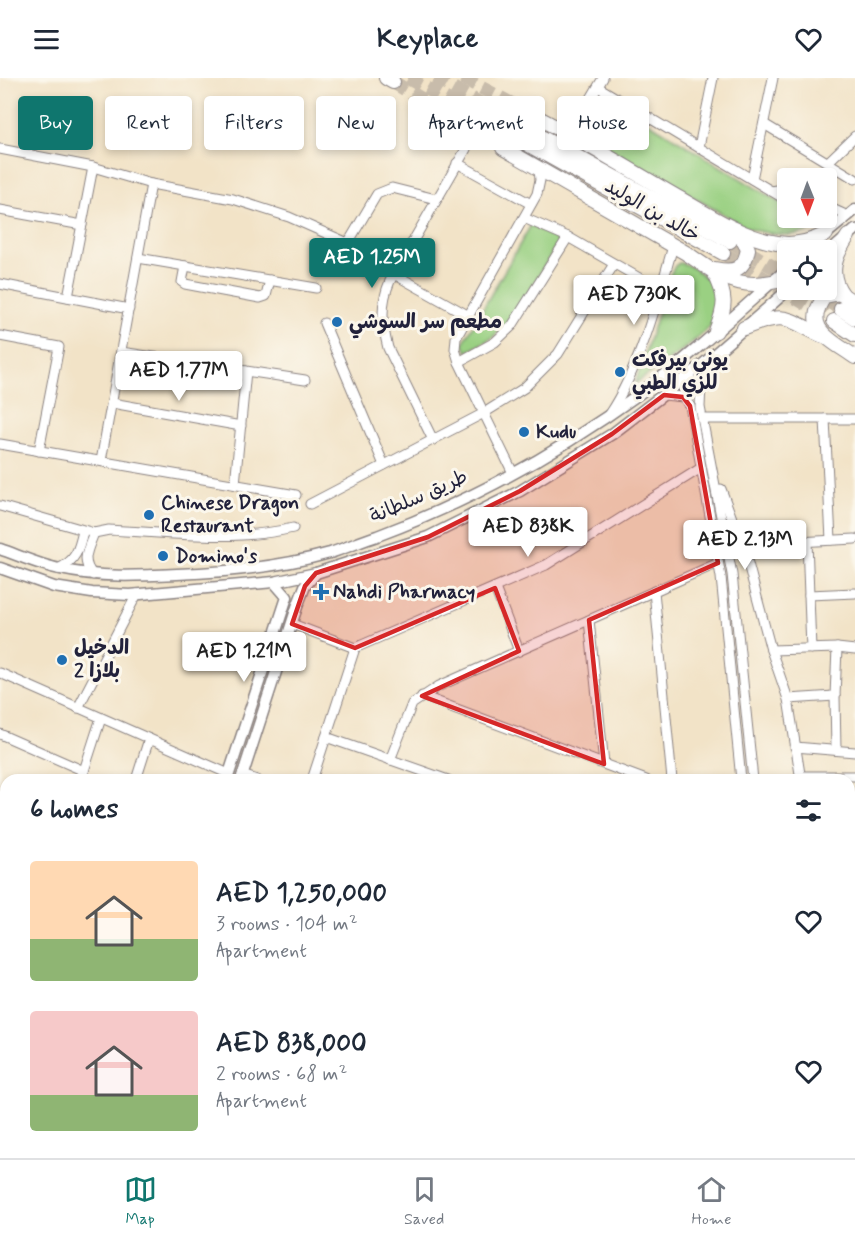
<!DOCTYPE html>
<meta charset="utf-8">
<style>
:root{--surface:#fff;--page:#f6f6f7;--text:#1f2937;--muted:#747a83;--line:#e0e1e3;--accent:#0f766e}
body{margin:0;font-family:Mynerve,"Playpen Sans Arabic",sans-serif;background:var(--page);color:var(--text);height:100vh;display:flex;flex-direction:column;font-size:22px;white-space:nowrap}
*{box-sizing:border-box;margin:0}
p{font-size:20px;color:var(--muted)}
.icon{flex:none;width:33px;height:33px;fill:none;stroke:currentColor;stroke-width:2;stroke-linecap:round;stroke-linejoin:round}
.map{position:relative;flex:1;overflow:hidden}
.sheet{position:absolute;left:0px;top:696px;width:855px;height:384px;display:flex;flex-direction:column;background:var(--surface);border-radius:18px 18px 0 0;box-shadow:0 3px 9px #0003}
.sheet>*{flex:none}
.guide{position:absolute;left:18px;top:18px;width:819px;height:54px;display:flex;gap:12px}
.needle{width:39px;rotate:179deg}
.tools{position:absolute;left:777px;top:90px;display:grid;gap:12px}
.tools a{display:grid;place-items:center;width:60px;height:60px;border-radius:6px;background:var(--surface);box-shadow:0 3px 9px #0003;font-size:30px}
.price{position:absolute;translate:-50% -51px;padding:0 14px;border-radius:6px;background:#fff;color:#222;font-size:20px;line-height:39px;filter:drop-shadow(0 2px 3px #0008)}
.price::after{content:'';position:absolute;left:50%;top:36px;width:18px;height:14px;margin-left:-9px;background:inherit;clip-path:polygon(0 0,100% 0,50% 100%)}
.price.active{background:var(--accent);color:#fff}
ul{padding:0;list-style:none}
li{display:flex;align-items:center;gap:18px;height:150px;padding:0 30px}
li span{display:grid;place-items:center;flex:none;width:168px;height:120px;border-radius:6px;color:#555}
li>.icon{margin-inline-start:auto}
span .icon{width:72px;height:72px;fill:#fffc;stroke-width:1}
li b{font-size:26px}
h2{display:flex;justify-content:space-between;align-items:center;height:72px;padding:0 30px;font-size:26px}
.tag{padding:0 21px;border-radius:6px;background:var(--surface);box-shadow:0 3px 9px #0003;font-size:21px;line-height:54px}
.tag.active{background:var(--accent);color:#fff}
header{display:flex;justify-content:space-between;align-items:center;height:78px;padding:0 30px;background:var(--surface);font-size:27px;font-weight:800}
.menu{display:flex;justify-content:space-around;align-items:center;height:84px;border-top:2px solid var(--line);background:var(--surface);font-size:16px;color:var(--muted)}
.menu a{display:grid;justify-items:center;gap:3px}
.menu .active{color:var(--accent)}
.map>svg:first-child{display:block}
</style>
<header><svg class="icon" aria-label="menu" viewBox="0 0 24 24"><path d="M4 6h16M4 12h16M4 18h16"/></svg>Keyplace<svg class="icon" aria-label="heart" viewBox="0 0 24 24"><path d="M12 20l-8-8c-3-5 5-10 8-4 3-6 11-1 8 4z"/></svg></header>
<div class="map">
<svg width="855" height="1080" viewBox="0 0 855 1080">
<rect width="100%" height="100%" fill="#fbf7ec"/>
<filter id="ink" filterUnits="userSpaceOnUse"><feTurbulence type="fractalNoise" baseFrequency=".0167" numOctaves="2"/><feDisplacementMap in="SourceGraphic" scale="12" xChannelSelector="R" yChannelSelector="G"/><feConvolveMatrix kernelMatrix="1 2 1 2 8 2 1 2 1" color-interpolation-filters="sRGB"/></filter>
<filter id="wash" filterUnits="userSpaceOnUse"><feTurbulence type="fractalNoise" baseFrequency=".008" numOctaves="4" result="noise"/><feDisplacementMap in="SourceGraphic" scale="24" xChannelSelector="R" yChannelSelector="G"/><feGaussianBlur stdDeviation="1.35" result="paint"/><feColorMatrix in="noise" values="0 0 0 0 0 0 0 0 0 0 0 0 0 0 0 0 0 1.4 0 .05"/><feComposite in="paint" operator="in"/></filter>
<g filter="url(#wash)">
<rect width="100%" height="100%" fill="#f2e3c7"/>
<!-- green -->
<g fill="#9ad082" stroke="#5e795e" stroke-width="1.5">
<path d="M601,19h6l180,110 1,11h17l5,3 5,-3h11l1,-8 13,5c-31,23 -57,24 -93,13l-162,-93 -1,-6z"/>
<polygon points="531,147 559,163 517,235 492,260 467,274 463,265"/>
<path d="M679,185c11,1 23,11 31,19 9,9 12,26 5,38 -10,17 -61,50 -80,64l35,-109 5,-9z"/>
</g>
</g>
<g filter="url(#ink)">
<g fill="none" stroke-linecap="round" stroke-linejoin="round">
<!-- highway-tunnel -->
<g stroke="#c8bcab" stroke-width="14" stroke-dasharray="14 7" stroke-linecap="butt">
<polyline points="408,0 511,57"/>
<polyline points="435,0 517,46"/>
<polyline points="463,0 525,33"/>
<polyline points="393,4 503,70"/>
<polyline points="730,163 788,198"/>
<polyline points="723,175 834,243"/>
<polyline points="810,212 841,231"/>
</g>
<defs>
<g id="minor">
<polyline points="598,9 788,123"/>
<polyline points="764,46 855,101"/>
<polyline points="570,56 603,0"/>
<polyline points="699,69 713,0"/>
<polyline points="0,71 93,89 151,106 233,121 289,139 348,165 377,116 392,110 436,121"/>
<polyline points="828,84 855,58"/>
<polyline points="457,85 531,126"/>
<polyline points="752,101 773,0"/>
<polyline points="772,113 788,110"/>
<polyline points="826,128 848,138"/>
<polyline points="0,132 82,147"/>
<polyline points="524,140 568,159 660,212"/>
<polyline points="138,180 316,210"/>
<polyline points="185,188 182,204 185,206 260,220 266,218 270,202"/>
<polyline points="394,196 469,238"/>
<polyline points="0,206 129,231"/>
<polyline points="68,219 93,89"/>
<polyline points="324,245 384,387"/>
<polyline points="0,258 59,269 39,373"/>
<polyline points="121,274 305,302"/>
<polyline points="459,284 495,264 512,248 568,159"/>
<polyline points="702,287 700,329 732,496 753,702"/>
<polyline points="664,317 683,319 690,328 691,333 721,499 741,702"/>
<polyline points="112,325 241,348"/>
<path d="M609,336c31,-46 49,-115 64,-168"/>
<polyline points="703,341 855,341"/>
<polyline points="825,341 831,462"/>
<path d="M433,362l-45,-92c-6,-23 -8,-44 2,-67l76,-132"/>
<polyline points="0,366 296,417"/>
<polyline points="101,383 151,106"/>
<polyline points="513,395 459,284 455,271 456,260 537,116 540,102 539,91"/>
<polyline points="235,406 246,293"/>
<polyline points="721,411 746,478 771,572 837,570 835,618 836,672"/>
<polyline points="310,426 484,335 524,310 558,276 614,186"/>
<path d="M0,428l94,27 15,-3c61,3 124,12 184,-2"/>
<polyline points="807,463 811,571"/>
<polyline points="742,467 855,461"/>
<path d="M58,491c18,-8 21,-20 25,-38"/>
<path d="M93,497c-13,-15 -5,-25 1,-42"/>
<polyline points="495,510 519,573"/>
<polyline points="654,513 672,702"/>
<polyline points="809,517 855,515"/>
<polyline points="589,542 604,686"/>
<polyline points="292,546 355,570 546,487 701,390"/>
<polyline points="837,570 855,572"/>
<polyline points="771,572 788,621 801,702"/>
<polyline points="0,595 229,696"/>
<polyline points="422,618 646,702"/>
<polyline points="788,621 835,618"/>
<polyline points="78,630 137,516"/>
<polyline points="0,656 84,693"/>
<polyline points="326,659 448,702"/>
<polyline points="795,669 855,674"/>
<polyline points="390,682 412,626 439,608 718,485"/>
<polyline points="242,697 257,702"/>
<polyline points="800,698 855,698"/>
<polyline points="81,702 101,640"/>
<polyline points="136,702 149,661"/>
<polyline points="312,702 355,570"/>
<polyline points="0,729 6,730"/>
<polyline points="849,759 855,763"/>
<polyline points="0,782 6,783"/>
<polyline points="849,819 855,819"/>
<polyline points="0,826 6,794"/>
<polyline points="849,845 855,826"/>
<polyline points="0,901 6,902"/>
<polyline points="849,915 855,916"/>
<polyline points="0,937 6,940"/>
<polyline points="849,948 855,948"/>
<polyline points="849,992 855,1010"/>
<polyline points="213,1074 229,1080"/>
<polyline points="256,1080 258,1074"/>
<polyline points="292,1080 294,1074"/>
<polyline points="330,1080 333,1074"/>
<polyline points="403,1080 404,1074"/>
<polyline points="466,1080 468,1074"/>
<polyline points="771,1080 773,1074"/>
<polyline points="842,1080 844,1074"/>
</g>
<g id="major">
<polyline points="807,172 855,132"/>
<polyline points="826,177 855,152"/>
<path d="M0,471c20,7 40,16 60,20 39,9 78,7 117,5 51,-2 104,-7 153,-21 16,-5 31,-12 47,-17 92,-34 182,-84 262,-142 53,-38 100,-83 149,-126"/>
<polyline points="0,490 54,509 92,515 130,517 274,504 316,495 428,459 520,413 612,356 702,287 788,212"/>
<polyline points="227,702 287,519 274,504"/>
<polyline points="241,702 297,529 305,508 316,495"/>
<polyline points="0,1014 6,1018"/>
<polyline points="0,1035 6,1039"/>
<polyline points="48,1074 55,1080"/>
<polyline points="71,1074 78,1080"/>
<polyline points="101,1080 103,1074"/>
<polyline points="117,1080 119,1074"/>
</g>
<g id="highway">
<polyline points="386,0 393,4"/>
<path d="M525,33c52,26 102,57 152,86 32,18 64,40 100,46 18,3 33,-1 49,-9"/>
<polyline points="517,46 730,163"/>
<polyline points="511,57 723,175"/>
<path d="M503,70l183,105c21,14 41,31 68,31 11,0 23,-3 34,-5"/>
<path d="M715,191c20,4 29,1 33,-20l-10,-18"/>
<path d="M714,194c13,25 12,34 2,59"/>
<polyline points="836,213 855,225"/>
<path d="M840,215l-15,3c-24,32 6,44 30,61"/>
<path d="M843,217c-16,-21 -8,-39 5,-59"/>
<polyline points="841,231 855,240"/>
<polyline points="834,243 855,257"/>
<path d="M744,250c44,-17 40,-10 79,8"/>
</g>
</defs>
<!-- minor casing -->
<use href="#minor" stroke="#8a8281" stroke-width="11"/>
<!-- major casing -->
<use href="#major" stroke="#8a8281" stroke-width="13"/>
<!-- highway casing -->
<use href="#highway" stroke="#8a8281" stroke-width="16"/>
<!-- minor -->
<use href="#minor" stroke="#fff" stroke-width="9"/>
<!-- major -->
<use href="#major" stroke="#fff" stroke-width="10"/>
<!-- highway -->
<use href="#highway" stroke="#fff" stroke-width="14"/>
</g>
</g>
<!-- marked area -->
<path fill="#d62828" fill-opacity="0.2" stroke="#d62828" stroke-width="4.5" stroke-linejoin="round" d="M664,317l19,2 7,9 28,157 -129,57 15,144 -182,-68 97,-45 -24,-63 -140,60 -63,-24 13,-38 11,-13 112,-36 92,-46 92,-57z"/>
<!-- markers -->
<g fill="#1f6fb2" stroke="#fbf7ec" stroke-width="2">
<circle cx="337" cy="244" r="6"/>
<circle cx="620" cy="294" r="6"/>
<circle cx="524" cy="354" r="6"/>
<circle cx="149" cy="437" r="6"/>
<circle cx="163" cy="478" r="6"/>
<path d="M318 505h6v6h6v6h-6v6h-6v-6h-6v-6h6z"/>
<circle cx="62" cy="582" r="6"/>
</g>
<g text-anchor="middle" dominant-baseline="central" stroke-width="6" stroke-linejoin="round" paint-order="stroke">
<!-- street labels -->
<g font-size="20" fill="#22223b" stroke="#fbf7ec">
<text transform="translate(652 133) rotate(30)">خالد بن الوليد</text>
<text transform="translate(419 419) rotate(-24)">طريق سلطانة</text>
</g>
<!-- poi labels -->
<g font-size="20" font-weight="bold" fill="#22223b" stroke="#fbf7ec" text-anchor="start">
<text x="349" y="244">مطعم سر السوشي</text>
<text x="632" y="282">يوني بيرفكت<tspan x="632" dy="23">للزي الطبي</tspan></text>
<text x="536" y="354">Kudu</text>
<text x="161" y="425">Chinese Dragon<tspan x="161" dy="23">Restaurant</tspan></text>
<text x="175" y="478">Domino's</text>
<text x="333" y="514">Nahdi Pharmacy</text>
<text x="74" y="570">الدخیل<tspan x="74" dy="23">بلازا 2</tspan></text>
</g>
</g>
</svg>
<div class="tools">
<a><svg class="needle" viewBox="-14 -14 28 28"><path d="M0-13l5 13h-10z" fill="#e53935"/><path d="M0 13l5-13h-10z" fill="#747a83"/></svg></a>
<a><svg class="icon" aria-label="locate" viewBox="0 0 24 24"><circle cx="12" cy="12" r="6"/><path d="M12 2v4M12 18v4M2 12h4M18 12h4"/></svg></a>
</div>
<b class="price active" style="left:372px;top:211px">AED 1.25M</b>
<b class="price" style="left:634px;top:248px">AED 730K</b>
<b class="price" style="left:179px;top:324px">AED 1.77M</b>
<b class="price" style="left:528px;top:480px">AED 838K</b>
<b class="price" style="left:745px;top:493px">AED 2.13M</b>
<b class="price" style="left:244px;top:605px">AED 1.21M</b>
<div class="guide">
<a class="tag active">Buy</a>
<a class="tag">Rent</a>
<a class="tag">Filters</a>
<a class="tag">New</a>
<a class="tag">Apartment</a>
<a class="tag">House</a>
</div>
<section class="sheet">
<h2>6 homes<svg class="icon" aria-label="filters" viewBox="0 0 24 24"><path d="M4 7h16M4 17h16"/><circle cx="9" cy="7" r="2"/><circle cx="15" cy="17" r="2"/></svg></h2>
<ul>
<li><span style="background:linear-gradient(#ffd9b3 65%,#8fb573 0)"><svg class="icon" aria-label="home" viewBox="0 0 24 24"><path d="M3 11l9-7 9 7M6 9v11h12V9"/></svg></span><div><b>AED 1,250,000</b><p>3 rooms · 104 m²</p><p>Apartment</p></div><svg class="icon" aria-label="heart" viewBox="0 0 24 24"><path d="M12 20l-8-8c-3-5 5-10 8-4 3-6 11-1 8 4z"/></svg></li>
<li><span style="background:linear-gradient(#f6c9c9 70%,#8fb573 0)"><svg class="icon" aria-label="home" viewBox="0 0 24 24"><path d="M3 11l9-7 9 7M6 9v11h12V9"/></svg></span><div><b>AED 838,000</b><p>2 rooms · 68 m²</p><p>Apartment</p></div><svg class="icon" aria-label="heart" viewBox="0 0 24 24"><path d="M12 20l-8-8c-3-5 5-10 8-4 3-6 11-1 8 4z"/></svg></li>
</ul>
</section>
</div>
<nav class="menu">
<a class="active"><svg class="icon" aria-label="map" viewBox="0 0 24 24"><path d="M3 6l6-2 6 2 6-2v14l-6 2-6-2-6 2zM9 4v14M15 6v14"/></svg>Map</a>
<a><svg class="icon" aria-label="saved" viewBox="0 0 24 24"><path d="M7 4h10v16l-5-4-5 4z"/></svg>Saved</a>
<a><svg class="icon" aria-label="home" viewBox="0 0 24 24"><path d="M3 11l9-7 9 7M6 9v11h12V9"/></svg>Home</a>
</nav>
